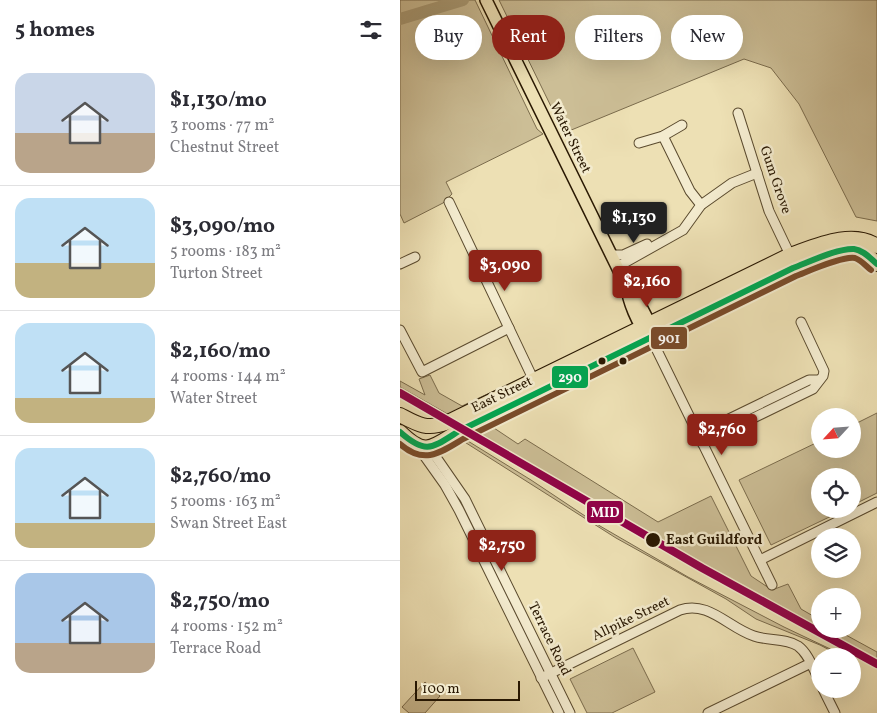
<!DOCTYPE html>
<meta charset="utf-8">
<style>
:root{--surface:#fff;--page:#f2f2f3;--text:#2b2b33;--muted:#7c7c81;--line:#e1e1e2;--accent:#8f2418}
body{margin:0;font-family:Vollkorn,serif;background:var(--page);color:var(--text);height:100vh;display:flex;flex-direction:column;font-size:19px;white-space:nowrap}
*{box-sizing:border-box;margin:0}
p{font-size:16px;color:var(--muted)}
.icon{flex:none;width:28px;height:28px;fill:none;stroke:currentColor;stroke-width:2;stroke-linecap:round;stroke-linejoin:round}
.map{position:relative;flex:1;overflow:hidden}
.panel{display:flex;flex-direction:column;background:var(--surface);width:400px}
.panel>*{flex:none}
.top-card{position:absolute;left:15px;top:15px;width:386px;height:45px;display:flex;gap:10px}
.needle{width:32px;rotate:244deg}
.fabs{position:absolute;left:411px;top:408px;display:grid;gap:10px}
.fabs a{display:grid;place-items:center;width:50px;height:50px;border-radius:50%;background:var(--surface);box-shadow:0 5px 20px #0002;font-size:25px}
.scale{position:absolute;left:15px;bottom:12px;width:105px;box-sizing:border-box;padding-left:5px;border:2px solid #291802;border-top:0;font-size:14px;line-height:18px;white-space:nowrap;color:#291802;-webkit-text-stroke:4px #f3ebce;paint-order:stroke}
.price{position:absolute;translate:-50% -42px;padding:0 11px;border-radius:5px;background:var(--accent);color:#fff;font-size:16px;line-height:32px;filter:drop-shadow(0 1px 2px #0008)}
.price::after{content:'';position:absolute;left:50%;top:30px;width:15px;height:11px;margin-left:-8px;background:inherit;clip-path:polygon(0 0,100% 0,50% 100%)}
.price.selected{background:#222;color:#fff}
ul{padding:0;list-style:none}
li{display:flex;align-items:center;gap:15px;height:125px;padding:0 15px}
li+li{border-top:1px solid var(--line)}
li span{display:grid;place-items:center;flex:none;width:140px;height:100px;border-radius:15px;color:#555}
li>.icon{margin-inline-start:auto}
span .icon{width:60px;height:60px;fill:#fffc;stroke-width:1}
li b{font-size:21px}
h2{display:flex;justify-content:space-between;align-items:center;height:60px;padding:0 15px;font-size:21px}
.pill{padding:0 18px;border-radius:22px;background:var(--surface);box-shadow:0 5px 20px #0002;font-size:18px;line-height:45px}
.pill.selected{background:var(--accent);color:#fff}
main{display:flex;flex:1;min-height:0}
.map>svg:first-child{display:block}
</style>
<main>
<section class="panel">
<h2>5 homes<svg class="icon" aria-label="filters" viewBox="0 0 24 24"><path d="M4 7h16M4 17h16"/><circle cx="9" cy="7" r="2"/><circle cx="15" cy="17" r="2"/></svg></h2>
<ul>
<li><span style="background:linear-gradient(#c9d6e8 60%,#b9a48a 0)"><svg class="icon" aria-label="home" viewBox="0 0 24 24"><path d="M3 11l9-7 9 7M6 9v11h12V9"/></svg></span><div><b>$1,130/mo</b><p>3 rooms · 77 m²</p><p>Chestnut Street</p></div></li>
<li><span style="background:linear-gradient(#bfe0f5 65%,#c2b280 0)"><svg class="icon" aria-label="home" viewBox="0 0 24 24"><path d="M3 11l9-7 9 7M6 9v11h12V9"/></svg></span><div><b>$3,090/mo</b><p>5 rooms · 183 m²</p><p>Turton Street</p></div></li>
<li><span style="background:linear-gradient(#bfe0f5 75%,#c2b280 0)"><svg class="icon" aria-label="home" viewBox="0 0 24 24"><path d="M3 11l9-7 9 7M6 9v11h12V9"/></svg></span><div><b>$2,160/mo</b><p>4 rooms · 144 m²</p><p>Water Street</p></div></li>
<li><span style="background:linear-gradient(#bfe0f5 75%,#c2b280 0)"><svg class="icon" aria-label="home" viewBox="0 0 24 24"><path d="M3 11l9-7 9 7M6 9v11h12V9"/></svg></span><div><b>$2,760/mo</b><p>5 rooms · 163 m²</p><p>Swan Street East</p></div></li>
<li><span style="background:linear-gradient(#a9c7e8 70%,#b9a48a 0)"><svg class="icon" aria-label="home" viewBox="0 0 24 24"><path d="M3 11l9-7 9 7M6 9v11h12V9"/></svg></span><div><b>$2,750/mo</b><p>4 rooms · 152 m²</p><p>Terrace Road</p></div></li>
</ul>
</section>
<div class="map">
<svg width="477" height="713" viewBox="0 0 477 713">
<rect width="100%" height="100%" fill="#ede0b4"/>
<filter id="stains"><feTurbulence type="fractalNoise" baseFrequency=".004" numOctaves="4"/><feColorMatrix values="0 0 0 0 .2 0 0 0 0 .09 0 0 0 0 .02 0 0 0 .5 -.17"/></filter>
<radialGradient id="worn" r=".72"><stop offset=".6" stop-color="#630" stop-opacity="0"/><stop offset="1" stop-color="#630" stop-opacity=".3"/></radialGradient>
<!-- green -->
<g fill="#ccbe96" stroke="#7a6b4c">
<polygon points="0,0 75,0 137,129 143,134 46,182 52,194 43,203 4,223 0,214"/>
<polygon points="99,0 477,0 477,221 456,217 399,104 371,68 344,59 164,133"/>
<polygon points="30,375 39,393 62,406 98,389 99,391 51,416 0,387 0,381 25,395 19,379"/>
<polygon points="477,413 477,493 453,505 452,476 420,476 420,509 446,509 371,545 339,480 420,441 420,449 452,449 453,425"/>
<polygon points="91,426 118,444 125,439 258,522 311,496 351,576 372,590 388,584 401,609 420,620 420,628 177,494 76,432"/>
<polygon points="63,438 131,480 200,526 288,577 384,627 445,656 441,656 420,645 356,619 326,599 216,538 63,441"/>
<polygon points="422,629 435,629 477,652 477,659"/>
<polygon points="233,648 255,692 212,713 187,713 170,679"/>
<polygon points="25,682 40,696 25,713 9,713 2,707"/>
</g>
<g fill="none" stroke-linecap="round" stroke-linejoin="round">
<!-- river -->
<polyline stroke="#aa9c77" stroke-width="12" points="0,19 63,0"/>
<defs>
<g id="minor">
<polyline points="338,113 369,211 390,255"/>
<polyline points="263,136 290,191 301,205"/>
<polyline points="239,143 263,136 282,125"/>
<polyline points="49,202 136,385"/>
<polyline points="211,255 223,255 247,244"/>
<polyline points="0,264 15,257"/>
<polyline points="217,267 283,230 301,205 332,183 357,173"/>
<polyline points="0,330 22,372 109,328"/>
<polyline points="250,336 372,585"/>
<polyline points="298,434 409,380 419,380"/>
<polyline points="302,443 413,389 423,376 424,371 401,322"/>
<polyline points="18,447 45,485 59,510 159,713"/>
<polyline points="29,447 65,499 170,713"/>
<polyline points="360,560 477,502"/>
<path d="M141,678l139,-68c28,-10 49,18 74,26 14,5 32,2 44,10 11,8 16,25 22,36"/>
<polyline points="423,689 435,713"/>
<polyline points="308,713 411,663"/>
</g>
<g id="major">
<path d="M86,0l141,287c1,13 11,39 20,46"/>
<polyline points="237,299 250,324 250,332"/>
</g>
<g id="highway">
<path d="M0,415c17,9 26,15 46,8l344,-168c26,-9 62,-26 87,-9"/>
<path d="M0,432c26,25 31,16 59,-1l334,-163 37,-14 18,-4 7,-1 10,4 12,11"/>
</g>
</defs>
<!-- minor casing -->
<use href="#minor" stroke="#5a4a2e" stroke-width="11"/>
<!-- major casing -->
<use href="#major" stroke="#291802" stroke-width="14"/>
<!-- highway casing -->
<use href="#highway" stroke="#291802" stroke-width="16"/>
<!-- minor -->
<use href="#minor" stroke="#f3ebce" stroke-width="9"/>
<!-- major -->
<use href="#major" stroke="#ede0b4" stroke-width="11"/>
<!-- highway -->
<use href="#highway" stroke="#ede0b4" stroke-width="14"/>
<defs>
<path id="bus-1" d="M0,432c26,23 32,16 59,-1l334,-163c16,-6 45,-20 61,-19 9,1 16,9 23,15"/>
<path id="bus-2" d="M0,444c24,21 40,9 63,-5l333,-163c13,-5 46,-20 59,-18 6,2 11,8 16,12"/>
</defs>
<!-- bus-1 casing -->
<use href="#bus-1" stroke="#f3ebce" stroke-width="10"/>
<!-- bus-2 casing -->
<use href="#bus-2" stroke="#f3ebce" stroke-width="10"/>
<!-- bus-1 -->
<use href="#bus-1" stroke="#00a651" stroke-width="6"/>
<!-- bus-2 -->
<use href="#bus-2" stroke="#7a4b2a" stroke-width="6"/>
<defs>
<polyline id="rail-1" points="0,393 302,568 477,664"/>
</defs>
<!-- rail-1 casing -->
<use href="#rail-1" stroke="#f3ebce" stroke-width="11"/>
<!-- rail-1 -->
<use href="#rail-1" stroke="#910048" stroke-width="8"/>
</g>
<!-- markers -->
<g fill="#291802" stroke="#f3ebce" stroke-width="2">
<circle cx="202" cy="361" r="4.5"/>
<circle cx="223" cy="361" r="4.5"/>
<circle cx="253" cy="540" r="8"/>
</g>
<g text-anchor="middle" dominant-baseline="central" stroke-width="5" stroke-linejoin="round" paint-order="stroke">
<!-- street labels -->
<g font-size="14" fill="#291802" stroke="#f3ebce">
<text transform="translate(170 138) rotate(64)">Water Street</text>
<text transform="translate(375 180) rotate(71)">Gum Grove</text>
<text transform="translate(102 395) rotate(-26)">East Street</text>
<text transform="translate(231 619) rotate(-26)">Allpike Street</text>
<text transform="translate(149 639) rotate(64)">Terrace Road</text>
</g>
<!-- stop labels -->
<g font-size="14" font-weight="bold" fill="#291802" stroke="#f3ebce" text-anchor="start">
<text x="266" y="540">East Guildford</text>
</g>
</g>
<g stroke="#f3ebce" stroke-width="2">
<rect x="250" y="326" width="38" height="24" rx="5" fill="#7a4b2a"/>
<rect x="151" y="365" width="38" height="24" rx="5" fill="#00a651"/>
<rect x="186" y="500" width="38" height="24" rx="5" fill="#910048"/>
</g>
<g font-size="14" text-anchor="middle" font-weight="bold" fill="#fff">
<text x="269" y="343">901</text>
<text x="170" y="382">290</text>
<text x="205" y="517">MID</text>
</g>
<rect width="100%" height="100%" filter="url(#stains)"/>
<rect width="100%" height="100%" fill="url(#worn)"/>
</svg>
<div class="fabs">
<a><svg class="needle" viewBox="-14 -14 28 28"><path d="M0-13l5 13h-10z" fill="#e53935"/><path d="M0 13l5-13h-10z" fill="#7c7c81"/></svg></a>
<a><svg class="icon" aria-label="locate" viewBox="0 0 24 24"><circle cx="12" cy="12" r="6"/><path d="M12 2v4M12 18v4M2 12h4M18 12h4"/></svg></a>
<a><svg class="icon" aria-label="layers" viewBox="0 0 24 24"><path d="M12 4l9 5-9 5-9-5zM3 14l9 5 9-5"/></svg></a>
<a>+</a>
<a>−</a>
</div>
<div class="scale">100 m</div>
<b class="price selected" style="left:234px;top:244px">$1,130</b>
<b class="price" style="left:105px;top:292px">$3,090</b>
<b class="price" style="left:247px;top:308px">$2,160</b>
<b class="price" style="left:322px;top:456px">$2,760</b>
<b class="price" style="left:102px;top:572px">$2,750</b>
<div class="top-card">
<a class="pill">Buy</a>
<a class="pill selected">Rent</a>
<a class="pill">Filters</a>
<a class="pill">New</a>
</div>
</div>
</main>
